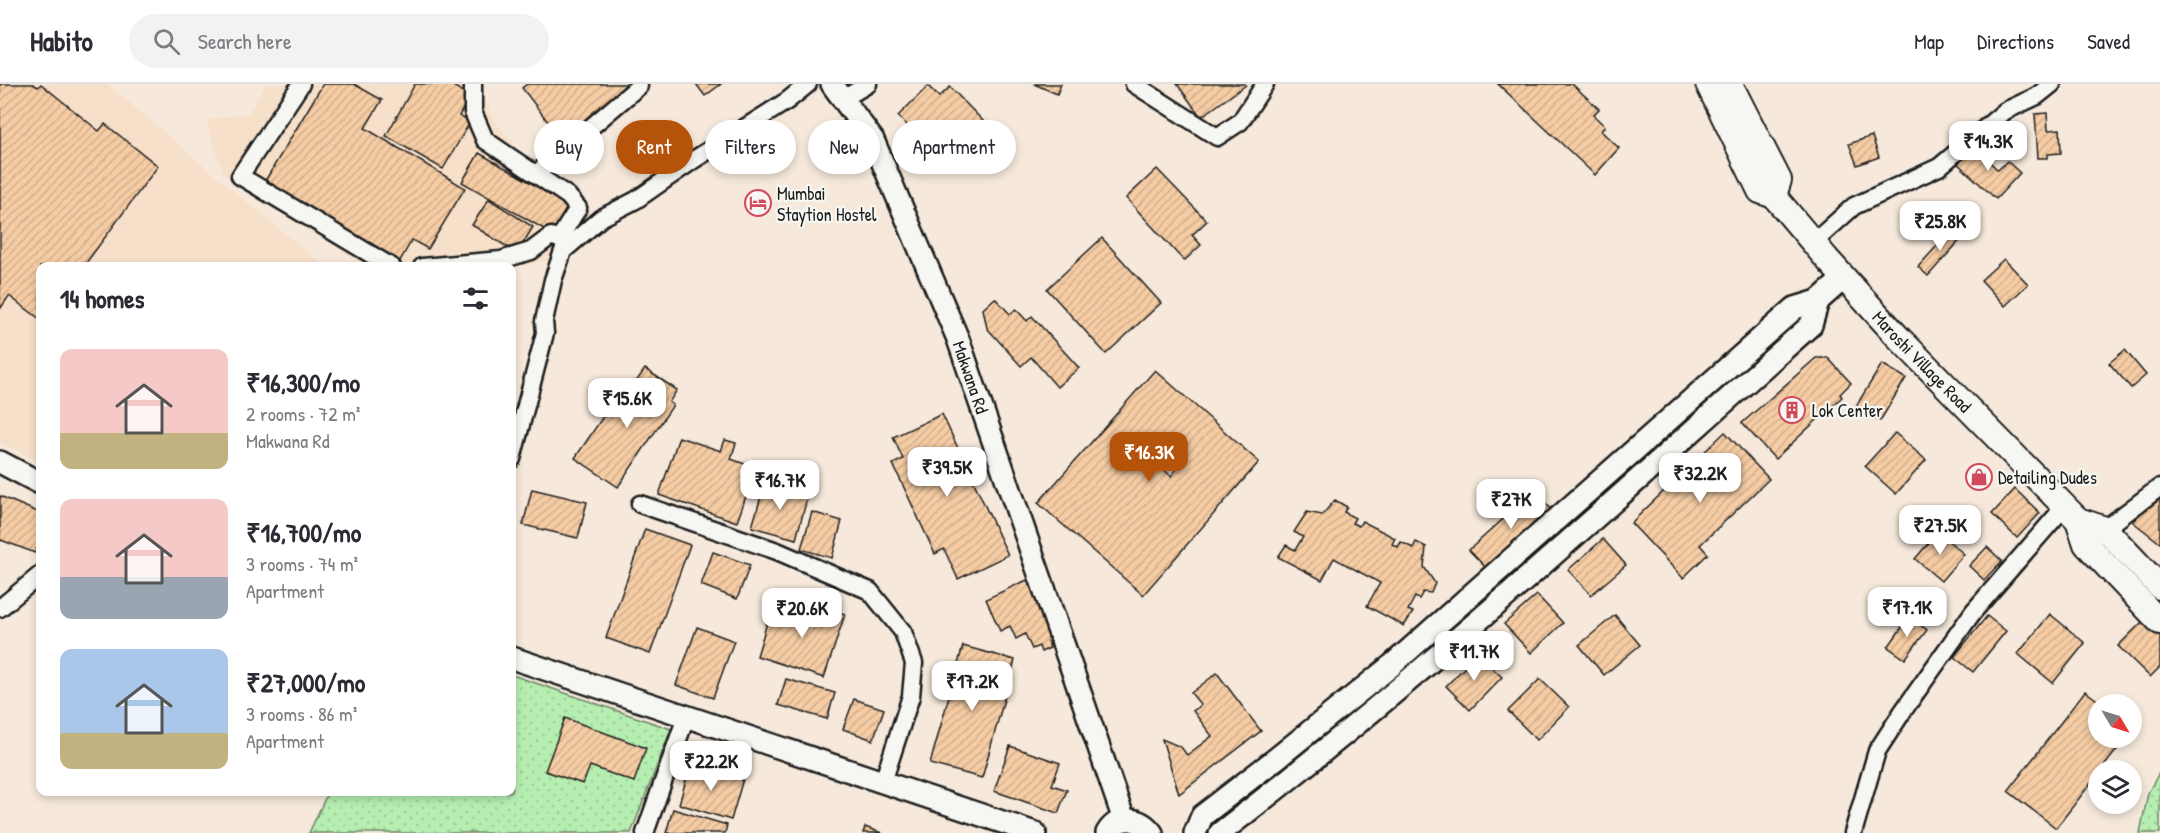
<!DOCTYPE html>
<meta charset="utf-8">
<style>
:root{--surface:#fff;--page:#f2f2f3;--text:#2b2b33;--muted:#7c7c81;--line:#e1e1e2;--accent:#b45309}
body{margin:0;font-family:"Patrick Hand",sans-serif;background:var(--page);color:var(--text);height:100vh;display:flex;flex-direction:column;font-size:22px;white-space:nowrap}
*{box-sizing:border-box;margin:0}
p{font-size:20px;color:var(--muted)}
.icon{flex:none;width:33px;height:33px;fill:none;stroke:currentColor;stroke-width:2;stroke-linecap:round;stroke-linejoin:round}
.map{position:relative;flex:1;overflow:hidden}
.sheet{position:absolute;left:36px;top:178px;width:480px;height:534px;display:flex;flex-direction:column;background:var(--surface);border-radius:12px;box-shadow:0 3px 9px #0003}
.sheet>*{flex:none}
.hud{position:absolute;left:534px;top:36px;width:570px;height:54px;display:flex;gap:12px}
.needle{width:39px;rotate:128deg}
.controls{position:absolute;left:2088px;top:610px;display:grid;gap:12px}
.controls a{display:grid;place-items:center;width:54px;height:54px;border-radius:50%;background:var(--surface);box-shadow:0 3px 9px #0003;font-size:30px}
.price{position:absolute;translate:-50% -51px;padding:0 14px;border-radius:12px;background:#fff;color:#222;font-size:20px;line-height:39px;filter:drop-shadow(0 2px 3px #0008)}
.price::after{content:'';position:absolute;left:50%;top:36px;width:18px;height:14px;margin-left:-9px;background:inherit;clip-path:polygon(0 0,100% 0,50% 100%)}
.price.on{background:var(--accent);color:#fff}
ul{padding:0;list-style:none}
li{display:flex;align-items:center;gap:18px;height:150px;padding:0 24px}
li span{display:grid;place-items:center;flex:none;width:168px;height:120px;border-radius:12px;color:#555}
li>.icon{margin-inline-start:auto}
span .icon{width:72px;height:72px;fill:#fffc;stroke-width:1}
li b{font-size:26px}
h2{display:flex;justify-content:space-between;align-items:center;height:72px;padding:0 24px;font-size:26px}
.tag{padding:0 21px;border-radius:27px;background:var(--surface);box-shadow:0 3px 9px #0003;font-size:21px;line-height:54px}
.tag.on{background:var(--accent);color:#fff}
header{display:flex;align-items:center;gap:36px;box-sizing:border-box;height:84px;padding:0 30px;background:var(--surface);border-bottom:2px solid var(--line)}
header strong{font-size:28px}
nav{display:flex;gap:33px;margin-inline-start:auto;font-size:21px}
.search{width:420px;height:54px;background:var(--page);display:flex;align-items:center;gap:15px;box-sizing:border-box;padding:0 21px;border-radius:33px;color:var(--muted);font-size:22px}
.map>svg:first-child{display:block}
</style>
<header>
<strong>Habito</strong>
<div class="search"><svg class="icon" aria-label="search" viewBox="0 0 24 24"><circle cx="10" cy="10" r="6"/><path d="M15 15l6 6"/></svg>Search here</div>
<nav><a>Map</a><a>Directions</a><a>Saved</a></nav>
</header>
<div class="map">
<svg width="2160" height="749" viewBox="0 0 2160 749">
<defs>
<pattern id="park-dots" width="8" height="8" patternUnits="userSpaceOnUse" patternTransform="scale(1.5)"><rect width="8" height="8" fill="#b6eeb1"/><path d="M2 2h.1M6 6h.1" fill="none" stroke="#9ccc98" stroke-width="1.8" stroke-linecap="round"/></pattern>
<pattern id="building-hatch" width="6" height="6" patternUnits="userSpaceOnUse" patternTransform="scale(1.5)"><rect width="6" height="6" fill="#f5cca4"/><path d="M-1 1l2-2M0 6l6-6M5 7l2-2" fill="none" stroke="#d1af8d"/></pattern>
</defs>
<rect width="100%" height="100%" fill="#f6e9db"/>
<filter id="ink" filterUnits="userSpaceOnUse"><feTurbulence type="fractalNoise" baseFrequency=".0167" numOctaves="2"/><feDisplacementMap in="SourceGraphic" scale="12" xChannelSelector="R" yChannelSelector="G"/><feConvolveMatrix kernelMatrix="1 2 1 2 8 2 1 2 1" color-interpolation-filters="sRGB"/></filter>
<g filter="url(#ink)">
<!-- built -->
<g fill="#f6e0ca">
<polygon points="0,0 107,0 325,183 40,183 40,378 0,359"/>
<polygon points="266,0 473,0 481,6 494,36 524,73 587,119 548,177 500,183 367,183 223,89 206,36 248,29"/>
</g>
<!-- park -->
<g fill="url(#park-dots)" stroke="#698566" stroke-width="1.5">
<polygon points="512,591 671,645 631,749 309,749 328,708 512,708"/>
<polygon points="2160,687 2160,749 2140,749 2148,709"/>
</g>
<!-- building -->
<g fill="url(#building-hatch)" stroke="#1c1c1c" stroke-width="1.5" fill-rule="evenodd">
<polygon points="0,0 33,0 38,3 41,0 99,47 105,40 158,82 83,183 40,183 40,235 9,212 0,225"/>
<polygon points="323,0 354,0 382,16 365,44 465,104 428,165 412,156 397,182 262,102"/>
<polygon points="415,0 450,0 470,12 459,32 470,38 443,85 386,52"/>
<polygon points="527,0 630,0 632,3 562,56 522,4"/>
<polygon points="696,0 721,0 705,12"/>
<polygon points="1034,0 1061,0 1057,10"/>
<polygon points="1177,0 1245,0 1246,1 1201,33"/>
<polygon points="1498,0 1572,0 1599,25 1593,31 1605,42 1601,47 1619,64 1595,91"/>
<polygon points="928,2 939,13 950,3 986,40 946,81 898,32"/>
<polygon points="2047,29 2048,46 2060,45 2061,69 2048,70 2048,74 2038,74 2035,30"/>
<polygon points="1872,52 1879,73 1857,81 1849,60"/>
<polygon points="1973,62 1998,86 2007,77 2020,89 1996,115 1957,79"/>
<polygon points="479,69 575,124 558,153 462,98"/>
<polygon points="1157,85 1207,137 1192,151 1201,161 1184,177 1126,114"/>
<polygon points="489,115 533,143 517,169 472,141"/>
<polygon points="1953,144 1963,153 1928,192 1918,183"/>
<polygon points="1102,154 1161,219 1106,270 1047,205"/>
<polygon points="2004,175 2028,200 2005,222 1981,196"/>
<polygon points="995,214 1010,230 1016,225 1027,237 1032,232 1079,284 1057,303 1031,273 1021,282 987,244 983,225"/>
<polygon points="2125,266 2146,291 2131,304 2109,279"/>
<polygon points="1816,274 1828,274 1851,299 1840,310 1842,313 1775,375 1742,339"/>
<polygon points="1882,280 1906,294 1880,337 1856,322"/>
<polygon points="645,285 677,306 669,318 673,321 618,403 575,374 615,315 621,319"/>
<path d="M1155,286l104,92 -116,133 -105,-92zM1167,355l20,18 -16,19 -21,-19z"/>
<polygon points="942,330 1008,471 958,495 944,465 935,470 893,380 903,375 893,353"/>
<polygon points="1725,348 1769,395 1700,461 1708,470 1683,494 1631,439"/>
<polygon points="1895,349 1926,376 1896,410 1865,382"/>
<polygon points="679,353 721,367 725,356 736,359 731,375 756,384 737,438 659,411"/>
<polygon points="765,399 808,411 796,455 752,443"/>
<polygon points="532,405 587,418 578,454 523,441"/>
<polygon points="2015,405 2040,429 2017,454 1992,430"/>
<polygon points="1534,407 1552,426 1487,485 1469,466"/>
<polygon points="0,412 40,429 40,457 35,469 1,456 0,458"/>
<polygon points="2154,412 2160,417 2160,459 2133,438"/>
<polygon points="1335,416 1347,423 1344,428 1355,434 1352,439 1359,442 1362,437 1395,454 1392,460 1398,463 1401,458 1413,464 1416,458 1426,463 1424,483 1435,499 1431,509 1423,508 1419,515 1415,513 1408,526 1413,528 1404,542 1367,522 1380,499 1334,474 1322,496 1278,473 1286,461 1295,466 1303,453 1294,448 1307,428 1322,431"/>
<polygon points="812,428 842,437 832,474 801,465"/>
<polygon points="645,445 690,461 650,570 606,554"/>
<polygon points="1938,448 1964,470 1941,497 1915,475"/>
<polygon points="1603,455 1626,481 1591,511 1568,486"/>
<polygon points="1987,463 2002,477 1984,496 1969,482"/>
<polygon points="713,468 750,481 737,515 701,501"/>
<polygon points="1027,496 1054,554 1048,557 1050,564 1041,568 1039,562 1032,565 1025,550 1016,555 1010,542 1000,547 986,515"/>
<polygon points="1537,511 1563,539 1531,569 1504,540"/>
<polygon points="815,521 845,530 824,594 757,572 772,522 810,535"/>
<polygon points="2050,530 2085,559 2053,599 2018,570"/>
<polygon points="1615,531 1640,561 1604,591 1579,561"/>
<polygon points="1987,532 2006,547 1973,588 1954,573"/>
<polygon points="1909,533 1927,546 1905,575 1888,563"/>
<polygon points="2145,535 2160,550 2160,583 2150,593 2118,562"/>
<polygon points="697,543 734,557 713,614 676,601"/>
<polygon points="963,562 1015,576 982,694 930,680"/>
<polygon points="1478,570 1502,593 1470,626 1446,602"/>
<polygon points="1217,589 1261,647 1179,710 1162,655 1181,663 1187,671 1212,652 1193,627 1201,621 1191,609"/>
<polygon points="786,595 835,609 827,635 778,621"/>
<polygon points="1540,595 1569,623 1537,656 1508,627"/>
<polygon points="2085,607 2104,621 2098,621 2098,654 2126,654 2056,744 2008,707"/>
<polygon points="854,615 884,625 873,656 843,645"/>
<polygon points="565,634 646,664 634,698 590,682 583,700 545,687"/>
<polygon points="1010,662 1060,679 1052,701 1067,706 1058,729 994,707"/>
<polygon points="691,679 743,695 731,736 679,720"/>
<polygon points="673,725 727,741 725,749 666,749"/>
<polygon points="865,743 882,749 863,749"/>
</g>
<g fill="none" stroke-linecap="round" stroke-linejoin="round">
<defs>
<g id="minor">
<polyline points="301,0 240,92 392,183"/>
<polyline points="1134,0 1217,53 1240,38 1265,0"/>
<polyline points="843,15 868,0"/>
<polyline points="536,90 639,2"/>
<polyline points="1813,159 1854,122 1939,83 2005,27 2037,12 2052,0"/>
<polyline points="422,183 501,176 531,167 551,152 559,155 578,124 568,112 485,56 473,28 473,0"/>
<polyline points="512,375 545,249 544,237 553,196 563,167 601,134 636,116 695,75 787,17 808,0"/>
<polyline points="640,420 777,467 870,507 903,548 914,579 911,612 883,698"/>
<polyline points="2098,450 2160,403"/>
<polyline points="0,524 40,491"/>
<polyline points="645,749 686,633"/>
<polyline points="1853,749 1877,667 1903,627 1973,528 2065,422"/>
</g>
<g id="tertiary">
<path id="s1" d="M832,0l41,56 85,199 166,481"/>
<polyline points="0,378 40,399"/>
<polyline points="512,574 1035,749"/>
<path d="M1107,749c11,-19 33,-16 45,0"/>
<polyline points="1195,749 1202,732 1277,674 1392,581 1795,224 1818,217 1844,194"/>
<path d="M1220,749c206,-158 397,-336 591,-508l7,-24"/>
</g>
<g id="secondary">
<path id="s2" d="M1708,0l52,107 14,5 53,63 71,78 180,183 8,24 74,78"/>
<polyline points="1730,0 1779,96 1774,112"/>
<polyline points="2078,436 2105,445 2160,503"/>
</g>
</defs>
<!-- minor casing -->
<use href="#minor" stroke="#1c1c1c" stroke-width="21"/>
<!-- tertiary casing -->
<use href="#tertiary" stroke="#1c1c1c" stroke-width="26"/>
<!-- secondary casing -->
<use href="#secondary" stroke="#1c1c1c" stroke-width="28"/>
<!-- minor -->
<use href="#minor" stroke="#f6f6f2" stroke-width="16"/>
<!-- tertiary -->
<use href="#tertiary" stroke="#f6f6f2" stroke-width="21"/>
<!-- secondary -->
<use href="#secondary" stroke="#f6f6f2" stroke-width="24"/>
</g>
</g>
<!-- icons -->
<defs>
<symbol id="hotel-ring" viewBox="-11 -11 22 22"><circle r="9.5" fill="#f6f6f2" stroke="#d1495b" stroke-width="1.5"/><path d="M-6-4.5h1.5V1H6V5H4.5V3h-9V5H-6ZM-4 0a1.8 1.8 0 1 1 3.6 0ZM.5 0V-2.5h3Q6-2.5 6 0Z" fill="#d1495b"/></symbol>
<symbol id="building-ring" viewBox="-11 -11 22 22"><circle r="9.5" fill="#f6f6f2" stroke="#d1495b" stroke-width="1.5"/><path d="M-4-6H4V6H1V3H-1V6H-4ZM-2.5-4.3h1.7v1.8h-1.7ZM.8-4.3h1.7v1.8H.8ZM-2.5-1h1.7V.8h-1.7ZM.8-1h1.7V.8H.8Z" fill="#d1495b"/></symbol>
<symbol id="shop-ring" viewBox="-11 -11 22 22"><circle r="9.5" fill="#f6f6f2" stroke="#d1495b" stroke-width="1.5"/><path d="M-5-2.5h2.3a2.7 3.5 0 0 1 5.4 0H5L5.5 6h-11ZM-1.5-2.5h3a1.5 2.3 0 0 0-3 0Z" fill="#d1495b"/></symbol>
</defs>
<g fill-rule="evenodd">
<use href="#hotel-ring" x="743" y="104" width="30" height="30"/>
<use href="#building-ring" x="1777" y="311" width="30" height="30"/>
<use href="#shop-ring" x="1964" y="378" width="30" height="30"/>
</g>
<g text-anchor="middle" dominant-baseline="central" stroke-width="4.5" stroke-linejoin="round" paint-order="stroke">
<!-- poi labels -->
<g font-size="18" fill="#1c1c1c" stroke="#f6f6f2" text-anchor="start">
<text x="777" y="109">Mumbai<tspan x="777" dy="21">Staytion Hostel</tspan></text>
<text x="1812" y="326">Lok Center</text>
<text x="1998" y="393">Detailing Dudes</text>
</g>
<!-- street labels -->
<g font-size="18" fill="#1c1c1c" stroke="#f6f6f2">
<text stroke="none"><textPath href="#s2" startOffset="356">Maroshi Village Road</textPath></text>
<text stroke="none"><textPath href="#s1" startOffset="326">Makwana Rd</textPath></text>
</g>
</g>
</svg>
<div class="controls">
<a><svg class="needle" viewBox="-14 -14 28 28"><path d="M0-13l5 13h-10z" fill="#e53935"/><path d="M0 13l5-13h-10z" fill="#7c7c81"/></svg></a>
<a><svg class="icon" aria-label="layers" viewBox="0 0 24 24"><path d="M12 4l9 5-9 5-9-5zM3 14l9 5 9-5"/></svg></a>
</div>
<b class="price" style="left:1988px;top:88px">₹14.3K</b>
<b class="price" style="left:1940px;top:168px">₹25.8K</b>
<b class="price" style="left:627px;top:345px">₹15.6K</b>
<b class="price on" style="left:1149px;top:399px">₹16.3K</b>
<b class="price" style="left:947px;top:414px">₹39.5K</b>
<b class="price" style="left:1700px;top:420px">₹32.2K</b>
<b class="price" style="left:780px;top:427px">₹16.7K</b>
<b class="price" style="left:1511px;top:446px">₹27K</b>
<b class="price" style="left:1940px;top:472px">₹27.5K</b>
<b class="price" style="left:1907px;top:554px">₹17.1K</b>
<b class="price" style="left:802px;top:555px">₹20.6K</b>
<b class="price" style="left:1474px;top:598px">₹11.7K</b>
<b class="price" style="left:972px;top:628px">₹17.2K</b>
<b class="price" style="left:711px;top:708px">₹22.2K</b>
<div class="hud">
<a class="tag">Buy</a>
<a class="tag on">Rent</a>
<a class="tag">Filters</a>
<a class="tag">New</a>
<a class="tag">Apartment</a>
</div>
<section class="sheet">
<h2>14 homes<svg class="icon" aria-label="filters" viewBox="0 0 24 24"><path d="M4 7h16M4 17h16"/><circle cx="9" cy="7" r="2"/><circle cx="15" cy="17" r="2"/></svg></h2>
<ul>
<li><span style="background:linear-gradient(#f6c9c9 70%,#c2b280 0)"><svg class="icon" aria-label="home" viewBox="0 0 24 24"><path d="M3 11l9-7 9 7M6 9v11h12V9"/></svg></span><div><b>₹16,300/mo</b><p>2 rooms · 72 m²</p><p>Makwana Rd</p></div></li>
<li><span style="background:linear-gradient(#f6c9c9 65%,#9aa5b1 0)"><svg class="icon" aria-label="home" viewBox="0 0 24 24"><path d="M3 11l9-7 9 7M6 9v11h12V9"/></svg></span><div><b>₹16,700/mo</b><p>3 rooms · 74 m²</p><p>Apartment</p></div></li>
<li><span style="background:linear-gradient(#a9c7e8 70%,#c2b280 0)"><svg class="icon" aria-label="home" viewBox="0 0 24 24"><path d="M3 11l9-7 9 7M6 9v11h12V9"/></svg></span><div><b>₹27,000/mo</b><p>3 rooms · 86 m²</p><p>Apartment</p></div></li>
</ul>
</section>
</div>
